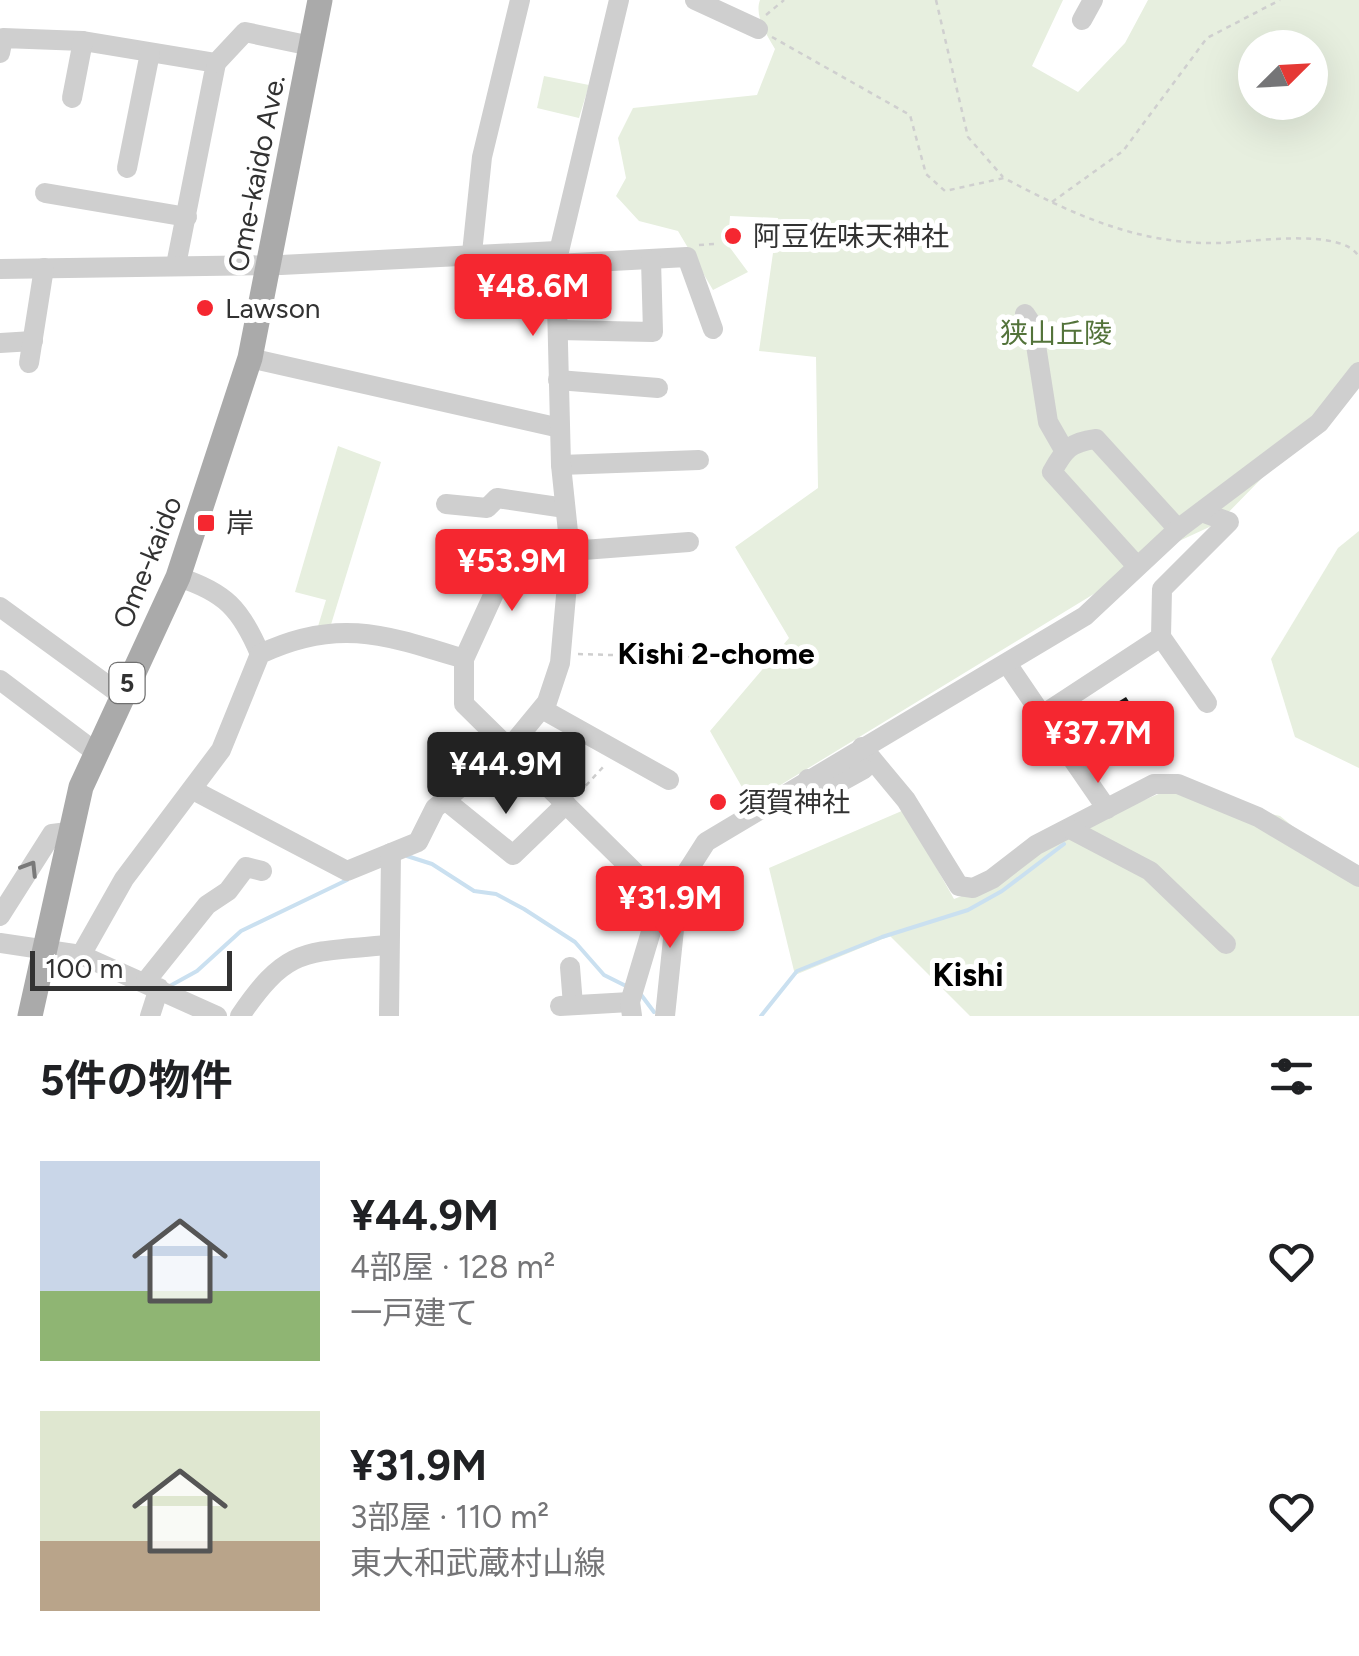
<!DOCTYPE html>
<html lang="ja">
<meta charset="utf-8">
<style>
:root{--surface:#fff;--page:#f2f2f2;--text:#202124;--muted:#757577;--accent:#f52730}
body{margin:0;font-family:Figtree,"Noto Sans JP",sans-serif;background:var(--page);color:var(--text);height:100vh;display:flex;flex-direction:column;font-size:38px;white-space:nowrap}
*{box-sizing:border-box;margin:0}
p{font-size:32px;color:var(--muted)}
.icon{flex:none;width:55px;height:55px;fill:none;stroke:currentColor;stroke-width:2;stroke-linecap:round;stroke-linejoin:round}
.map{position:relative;height:1016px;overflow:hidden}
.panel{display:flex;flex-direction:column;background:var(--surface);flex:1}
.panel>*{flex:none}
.needle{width:65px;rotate:66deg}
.fabs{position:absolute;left:1238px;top:30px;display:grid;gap:20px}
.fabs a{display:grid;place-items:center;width:90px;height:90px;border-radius:50%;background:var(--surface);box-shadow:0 10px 40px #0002;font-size:50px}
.scale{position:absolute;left:30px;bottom:25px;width:202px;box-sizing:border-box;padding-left:10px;border:5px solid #323232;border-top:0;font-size:28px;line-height:35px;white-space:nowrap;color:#323232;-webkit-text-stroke:8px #fff;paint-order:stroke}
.price{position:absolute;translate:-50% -85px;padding:0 22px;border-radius:10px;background:var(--accent);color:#fff;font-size:32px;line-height:65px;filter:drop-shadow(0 2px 5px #0008)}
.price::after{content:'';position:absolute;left:50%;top:60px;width:30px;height:22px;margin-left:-15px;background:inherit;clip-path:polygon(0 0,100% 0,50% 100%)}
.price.on{background:#222;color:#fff}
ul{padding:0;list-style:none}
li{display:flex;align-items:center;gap:30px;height:250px;padding:0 40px}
li span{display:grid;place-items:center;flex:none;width:280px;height:200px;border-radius:0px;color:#555}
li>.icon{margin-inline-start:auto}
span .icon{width:120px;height:120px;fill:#fffc;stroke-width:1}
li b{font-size:42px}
h2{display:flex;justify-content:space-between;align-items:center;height:120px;padding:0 40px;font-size:42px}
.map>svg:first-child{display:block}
</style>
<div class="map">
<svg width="1359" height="1016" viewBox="0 0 1359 1016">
<rect width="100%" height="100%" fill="#fff"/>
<!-- green -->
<g fill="#e7efdf" fill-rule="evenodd">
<path d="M760,0h303l-31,66 46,26 47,-49 23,-43h211v379l-141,144 -69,32 -47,34 -351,214 -41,-72 79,-93 -54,-91 83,-59 -2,-131 -57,-6 19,-133 -48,-2 -2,29 20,27 -35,18 -35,-59 -39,-10 -23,-25 10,-18 -8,-40 15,-30 124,-13 18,-46c-8,-14 -21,-33 -15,-49zM1255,48h55v54h-55z"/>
<polygon points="544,76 589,85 579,118 537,108"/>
<polygon points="338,446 381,462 329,631 316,633 326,600 295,592"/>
<polygon points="1359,531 1359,768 1295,737 1271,659 1338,548"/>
<polygon points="1168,790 1280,816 1359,880 1359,1016 970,1016 890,936 795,975 769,868 904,810 954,899 985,887 1081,827"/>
</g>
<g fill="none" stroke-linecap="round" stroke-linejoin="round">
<!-- stream -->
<g stroke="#cae0f0" stroke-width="4">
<polyline points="407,856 432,864 474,891 496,894 524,909 575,942 604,975 626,986"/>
<polyline points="168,987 197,971 241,931 347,880"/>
<polyline points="639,992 654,1012"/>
<polyline points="761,1016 797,971 882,937 968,910 1002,891 1064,844"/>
</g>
</g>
<!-- building -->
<polygon fill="#191919" points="1126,697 1149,732 1129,743 1106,709"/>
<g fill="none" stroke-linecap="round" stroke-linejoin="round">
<!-- path -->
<g stroke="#cfcfcf" stroke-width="2.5" stroke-dasharray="5 5" stroke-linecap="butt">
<polyline points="936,0 968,137 1003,177"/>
<polyline points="766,15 784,0"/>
<path d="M772,37l138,78 16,59 19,17 59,-13c70,37 135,67 216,65 32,-1 123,-16 139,14"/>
<polyline points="1052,202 1123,151 1207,38 1280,0"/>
<polyline points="699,245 714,244"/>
<polyline points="578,654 712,658"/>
<polyline points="579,793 604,766"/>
</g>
<!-- minor -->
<g stroke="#cfcfcf" stroke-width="20">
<polyline points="695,0 758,29"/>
<polyline points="1082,20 1093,0"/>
<polyline points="0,53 3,38 83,41 216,63 176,265"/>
<polyline points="216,63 245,32 311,46"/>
<polyline points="72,98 83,41"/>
<polyline points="127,168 150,53"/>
<polyline points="45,193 187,217"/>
<polyline points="472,253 482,157 520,0"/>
<polyline points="556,264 687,257 713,329"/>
<polyline points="0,269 281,265 557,251"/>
<polyline points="1025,314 1033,326 1048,422 1064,450"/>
<polyline points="558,330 653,332 651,260"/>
<polyline points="0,343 33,341"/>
<polyline points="250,358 560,428"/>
<polyline points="29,363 44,268"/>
<polyline points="558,380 658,388"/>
<polyline points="561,465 699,460"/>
<polyline points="446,504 487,508 497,498 565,508"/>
<polyline points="570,551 689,542"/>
<path d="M1136,565l-84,-93c12,-22 18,-30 44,-33l82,90"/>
<path d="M178,577c47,15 63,32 82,77"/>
<polyline points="0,607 121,695"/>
<polyline points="1161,637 1207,703"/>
<polyline points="464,659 496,589 515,580 569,584"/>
<polyline points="1008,665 1042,715 1161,637 1162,589 1229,522 1202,512"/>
<polyline points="0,680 94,751"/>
<polyline points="542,709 669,780"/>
<polyline points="1042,715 1107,809"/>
<polyline points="862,747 906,800 959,886 973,888 992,879 1036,845 1154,784 1178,784 1258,817 1359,877"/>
<polyline points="808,779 817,795 864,769"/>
<polyline points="193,790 347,871 391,853"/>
<polyline points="445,800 513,855 566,804"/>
<polyline points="1070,829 1150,871 1226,944"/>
<polyline points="0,916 52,834 68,832"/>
<polyline points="0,943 81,955 217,1016"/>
<path d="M81,955l43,-76 97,-129 39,-96c78,-37 126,-19 204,5v45l201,198 10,18 -10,96"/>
<polyline points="570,967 573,1005"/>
<polyline points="146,981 207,905 228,891 246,867 262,871"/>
<polyline points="560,1006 630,1002"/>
<polyline points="150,1016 159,988"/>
<path d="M240,1016c48,-71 66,-63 147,-71"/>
<polyline points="389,1016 391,853 418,842 435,808 510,747 547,702 560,663 570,551 561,465 556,264 619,0"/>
<polyline points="632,1016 630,1002 653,925 706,842 1085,616 1178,529 1319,423 1359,372"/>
</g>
<!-- major -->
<polyline stroke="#aaa" stroke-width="25" points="30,1016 81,787 178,577 250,358 320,0"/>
</g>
<!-- one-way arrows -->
<defs><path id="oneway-chevron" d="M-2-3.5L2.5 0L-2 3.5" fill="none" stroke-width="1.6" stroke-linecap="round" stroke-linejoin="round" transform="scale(2.5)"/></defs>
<use stroke="#797979" href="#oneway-chevron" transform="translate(30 868) rotate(-58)"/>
<!-- markers -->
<g fill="#f52730" stroke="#fff" stroke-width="4">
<circle cx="733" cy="236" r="10"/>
<circle cx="205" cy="308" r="10"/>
<rect x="196" y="513" width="20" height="20" rx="5"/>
<circle cx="718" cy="802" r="10"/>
</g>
<g text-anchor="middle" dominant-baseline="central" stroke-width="10" stroke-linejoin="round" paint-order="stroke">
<!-- shield labels -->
<rect fill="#fff" stroke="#707070" stroke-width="2.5" x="109.5" y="663" width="35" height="40" rx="8"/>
<g font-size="25" font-weight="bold" fill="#323232">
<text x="127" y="683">5</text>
</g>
<!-- street labels -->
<g font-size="28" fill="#323232" stroke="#fff">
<text transform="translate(256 173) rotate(-79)">Ome-kaido Ave.</text>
<text transform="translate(147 562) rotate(-68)">Ome-kaido</text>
</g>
<!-- poi labels -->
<g font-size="28" fill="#323232" stroke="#fff" text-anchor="start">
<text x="753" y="236">阿豆佐味天神社</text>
<text x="225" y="308">Lawson</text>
<text x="226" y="523">岸</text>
<text x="738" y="802">須賀神社</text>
</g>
<!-- park labels -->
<g font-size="28" fill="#53733a" stroke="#fff">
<text x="1056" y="333">狭山丘陵</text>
</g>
<!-- neighbourhood labels -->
<g font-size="30" font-weight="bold" fill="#000" stroke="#fff">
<text x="716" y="653">Kishi 2-chome</text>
</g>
<!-- quarter labels -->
<g font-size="32" font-weight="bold" fill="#000" stroke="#fff">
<text x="968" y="975">Kishi</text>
</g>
</g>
</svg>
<div class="fabs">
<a><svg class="needle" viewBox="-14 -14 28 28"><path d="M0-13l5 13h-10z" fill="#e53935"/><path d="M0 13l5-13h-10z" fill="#757577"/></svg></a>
</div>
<div class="scale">100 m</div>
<b class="price" style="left:533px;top:339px">¥48.6M</b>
<b class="price" style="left:512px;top:614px">¥53.9M</b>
<b class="price" style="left:1098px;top:786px">¥37.7M</b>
<b class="price on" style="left:506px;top:817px">¥44.9M</b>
<b class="price" style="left:670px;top:951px">¥31.9M</b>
</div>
<section class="panel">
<h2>5件の物件<svg class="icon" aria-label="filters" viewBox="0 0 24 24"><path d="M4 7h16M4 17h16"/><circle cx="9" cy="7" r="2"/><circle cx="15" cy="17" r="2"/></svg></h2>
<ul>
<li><span style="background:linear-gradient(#c9d6e8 65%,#8fb573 0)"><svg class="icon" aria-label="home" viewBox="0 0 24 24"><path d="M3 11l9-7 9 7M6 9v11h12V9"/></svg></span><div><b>¥44.9M</b><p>4部屋 · 128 m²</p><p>一戸建て</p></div><svg class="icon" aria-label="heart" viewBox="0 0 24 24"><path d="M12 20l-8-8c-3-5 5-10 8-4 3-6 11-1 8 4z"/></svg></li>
<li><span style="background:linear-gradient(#dfe7d0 65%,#b9a48a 0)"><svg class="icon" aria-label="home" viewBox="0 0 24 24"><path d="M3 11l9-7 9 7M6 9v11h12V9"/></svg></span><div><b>¥31.9M</b><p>3部屋 · 110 m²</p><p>東大和武蔵村山線</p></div><svg class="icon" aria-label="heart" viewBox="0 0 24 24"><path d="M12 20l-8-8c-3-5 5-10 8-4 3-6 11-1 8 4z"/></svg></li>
</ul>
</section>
